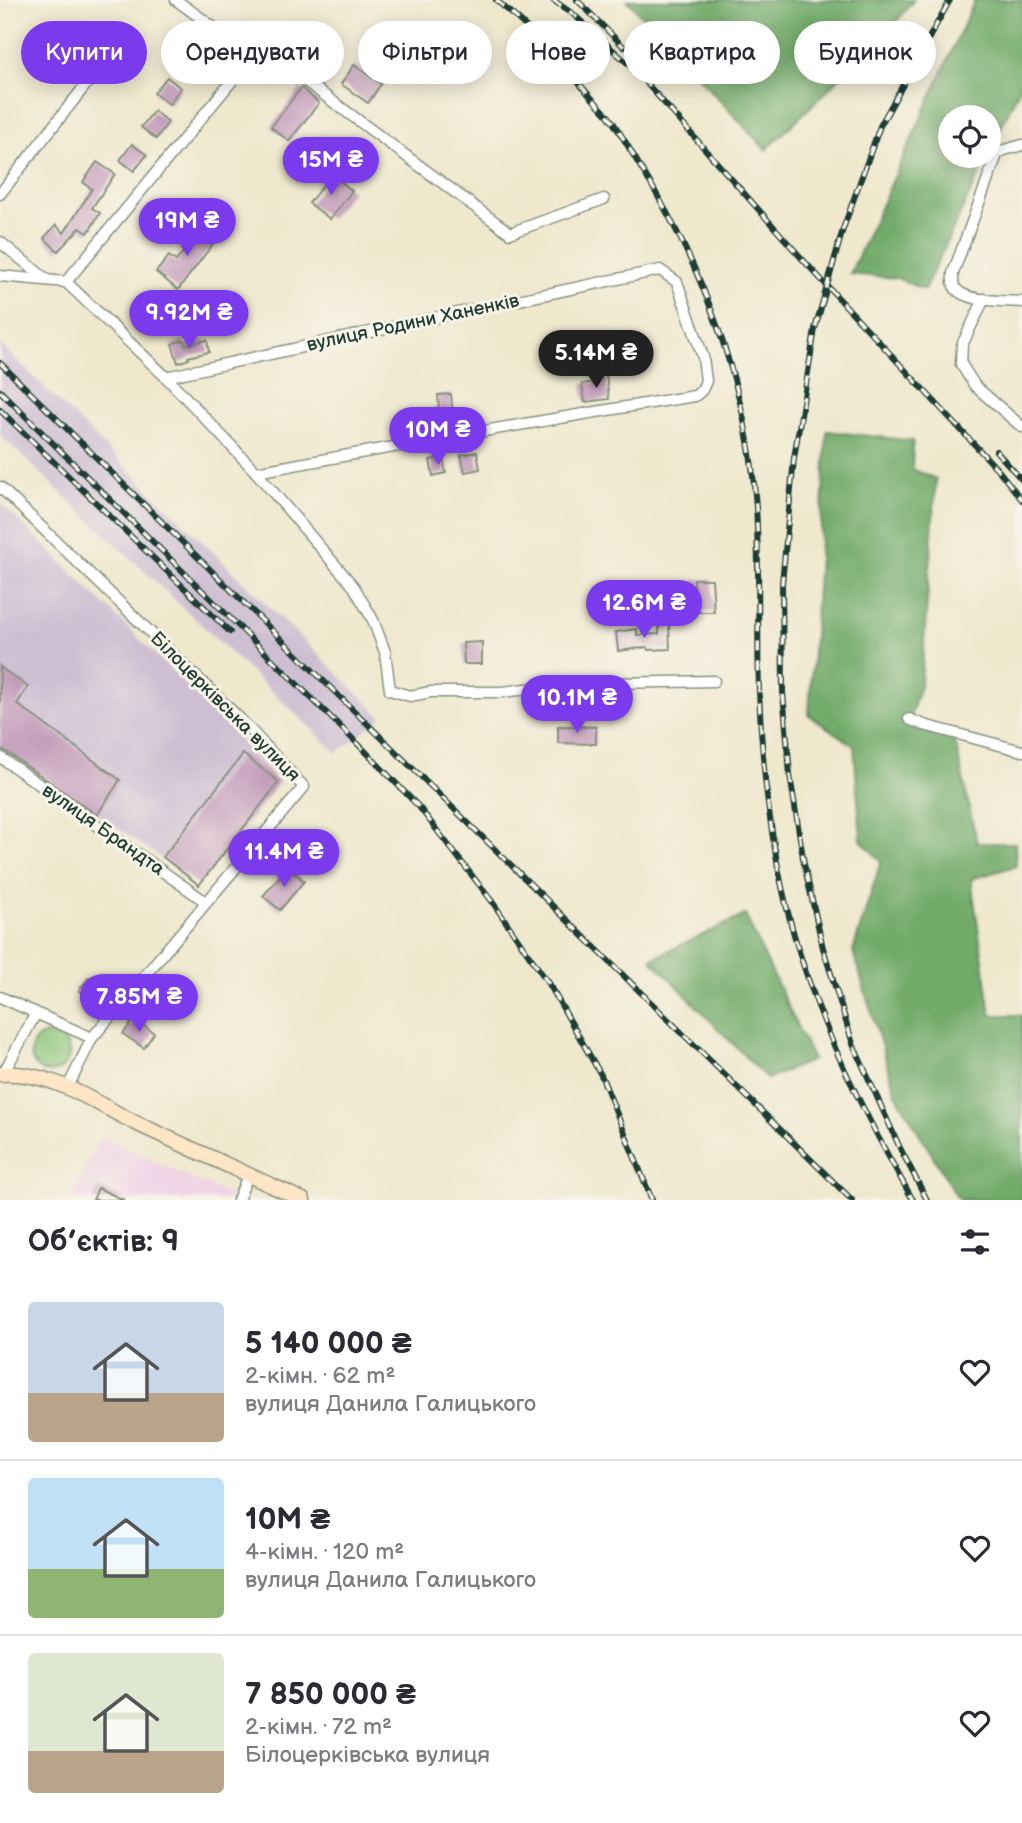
<!DOCTYPE html>
<html lang="uk">
<meta charset="utf-8">
<style>
:root{--surface:#fff;--page:#f7f7f7;--text:#2b2b33;--muted:#7c7c81;--line:#e1e1e2;--accent:#7c3aed}
body{margin:0;font-family:"Balsamiq Sans",sans-serif;background:var(--page);color:var(--text);height:100vh;display:flex;flex-direction:column;font-size:26px;white-space:nowrap}
*{box-sizing:border-box;margin:0}
p{font-size:23px;color:var(--muted)}
.icon{flex:none;width:38px;height:38px;fill:none;stroke:currentColor;stroke-width:2;stroke-linecap:round;stroke-linejoin:round}
.map{position:relative;height:1200px;overflow:hidden}
.panel{display:flex;flex-direction:column;background:var(--surface);flex:1}
.panel>*{flex:none}
.hud{position:absolute;left:21px;top:21px;width:980px;height:63px;display:flex;gap:14px}
.controls{position:absolute;left:938px;top:105px;display:grid;gap:14px}
.controls a{display:grid;place-items:center;width:63px;height:63px;border-radius:50%;background:var(--surface);box-shadow:0 4px 18px #0003;font-size:35px}
.price{position:absolute;translate:-50% -60px;padding:0 16px;border-radius:24px;background:var(--accent);color:#fff;font-size:23px;line-height:46px;filter:drop-shadow(0 2px 4px #0008)}
.price::after{content:'';position:absolute;left:50%;top:42px;width:21px;height:16px;margin-left:-10px;background:inherit;clip-path:polygon(0 0,100% 0,50% 100%)}
.price.current{background:#222;color:#fff}
ul{padding:0;list-style:none}
li{display:flex;align-items:center;gap:21px;height:175px;padding:0 28px}
li+li{border-top:2px solid var(--line)}
li span{display:grid;place-items:center;flex:none;width:196px;height:140px;border-radius:7px;color:#555}
li>.icon{margin-inline-start:auto}
span .icon{width:84px;height:84px;fill:#fffc;stroke-width:1}
li b{font-size:30px}
h2{display:flex;justify-content:space-between;align-items:center;height:84px;padding:0 28px;font-size:30px}
.chip{padding:0 24px;border-radius:32px;background:var(--surface);box-shadow:0 4px 18px #0003;font-size:24px;line-height:63px}
.chip.current{background:var(--accent);color:#fff}
.map>svg:first-child{display:block}
</style>
<div class="map">
<svg width="1022" height="1200" viewBox="0 0 1022 1200">
<rect width="100%" height="100%" fill="#f7f3e8"/>
<filter id="ink" filterUnits="userSpaceOnUse"><feTurbulence type="fractalNoise" baseFrequency=".0143" numOctaves="2"/><feDisplacementMap in="SourceGraphic" scale="14" xChannelSelector="R" yChannelSelector="G"/><feConvolveMatrix kernelMatrix="1 2 1 2 8 2 1 2 1" color-interpolation-filters="sRGB"/></filter>
<filter id="wash" filterUnits="userSpaceOnUse"><feTurbulence type="fractalNoise" baseFrequency=".00686" numOctaves="4" result="noise"/><feDisplacementMap in="SourceGraphic" scale="28" xChannelSelector="R" yChannelSelector="G"/><feGaussianBlur stdDeviation="1.57" result="paint"/><feColorMatrix in="noise" values="0 0 0 0 0 0 0 0 0 0 0 0 0 0 0 0 0 1.4 0 .05"/><feComposite in="paint" operator="in"/></filter>
<g filter="url(#wash)">
<rect width="100%" height="100%" fill="#efe8cd"/>
<!-- built -->
<polygon fill="#efd0e5" points="100,1136 167,1167 232,1196 230,1200 71,1200"/>
<!-- industrial -->
<g fill="#cdbed2">
<polygon points="0,344 382,717 337,753 0,435"/>
<polygon points="0,502 214,712 279,782 199,885 0,745"/>
</g>
<!-- green -->
<circle fill="#8cc579" stroke="#568156" stroke-width="2" cx="50" cy="1053" r="19"/>
<!-- forest -->
<g fill="#71aa69" stroke="#48744e" stroke-width="2">
<polygon points="627,0 914,0 893,26 766,150"/>
<polygon points="975,0 1022,0 1022,83 989,153 989,117 950,117 950,156 988,156 924,290 897,278 850,274"/>
<polygon points="827,431 913,441 912,469 936,479 921,683 907,727 955,741 977,843 1015,843 1016,866 971,879 991,1015 1022,1015 1022,1200 959,1200 896,1094 853,951 881,861 861,840 854,746 809,715"/>
<polygon points="745,915 813,1060 767,1079 651,959"/>
</g>
<g id="blocks">
<!-- building -->
<g fill="#c199b9">
<polygon points="196,33 210,44 198,60 183,49"/>
<polygon points="354,65 381,84 368,103 341,84"/>
<polygon points="167,77 181,88 169,104 154,93"/>
<polygon points="301,88 319,103 289,141 271,127"/>
<polygon points="154,111 168,122 156,139 141,127"/>
<polygon points="132,144 147,155 134,171 120,160"/>
<polygon points="97,162 115,174 92,208 100,213 88,233 80,228 58,251 44,238 56,225 64,233 92,189 83,182"/>
<polygon points="332,174 352,191 330,219 309,203"/>
<polygon points="194,224 216,240 178,290 156,272 169,256 176,261 189,245 182,240"/>
<polygon points="183,340 185,345 207,340 209,352 188,357 189,359 178,363 172,344"/>
<polygon points="606,374 609,399 585,402 582,384 597,382 596,376"/>
<polygon points="451,394 454,426 436,428 434,408 439,408 438,395"/>
<polygon points="477,452 480,469 465,472 461,455"/>
<polygon points="443,458 446,473 433,476 430,460"/>
<polygon points="694,579 712,579 714,612 695,612"/>
<polygon points="659,624 669,624 670,649 648,650 647,647 618,651 616,632 637,629 637,635 659,634"/>
<polygon points="482,642 482,664 464,664 463,643"/>
<polygon points="0,667 28,687 17,704 120,780 97,815 5,751 0,749"/>
<polygon points="558,726 596,727 596,744 558,743"/>
<polygon points="243,754 279,782 199,885 163,857"/>
<polygon points="288,867 304,881 280,910 263,896"/>
<polygon points="89,977 100,987 90,999 79,990"/>
<polygon points="134,1019 154,1033 144,1048 123,1034"/>
<polygon points="98,1188 124,1200 93,1200"/>
</g>
</g>
</g>
<g filter="url(#ink)">
<use href="#blocks" fill-opacity="0" stroke="#879280" stroke-width="2"/>
<g fill="none" stroke-linecap="round" stroke-linejoin="round">
<defs>
<g id="minor">
<polyline points="176,0 246,51 262,49 510,233 604,199"/>
<path d="M1022,145l-24,7 -45,121c0,6 -1,11 3,16 10,13 50,12 66,13"/>
<polyline points="0,194 99,68"/>
<polyline points="0,242 47,280"/>
<polyline points="0,276 66,282 240,71 246,51"/>
<polyline points="66,282 166,377 256,472 354,587 373,620 385,652 390,690 410,696 431,692 503,692 564,684 714,681"/>
<polyline points="984,299 962,345 961,364 975,386 1022,427"/>
<path d="M166,377l268,-59 226,-48 17,12 26,75 3,24 -4,9 -7,6c-147,23 -293,49 -439,76"/>
<polyline points="0,487 240,719 304,787 92,1038 68,1087"/>
<polyline points="909,719 924,725 1022,751"/>
<polyline points="0,757 206,902"/>
<polyline points="0,997 36,1013 3,1074"/>
<polyline points="31,1011 92,1038"/>
<polyline points="238,1200 248,1175"/>
</g>
<path id="secondary" d="M0,1074c53,-4 95,30 140,51 54,25 108,50 163,75"/>
</defs>
<!-- minor casing -->
<use href="#minor" stroke="#879280" stroke-width="13"/>
<!-- secondary casing -->
<use href="#secondary" stroke="#879280" stroke-width="17"/>
<!-- minor -->
<use href="#minor" stroke="#fff" stroke-width="10"/>
<!-- secondary -->
<use href="#secondary" stroke="#fde5c5" stroke-width="14"/>
<defs>
<g id="rail">
<path d="M496,0c15,13 30,26 44,40 16,15 29,32 44,49 8,10 18,19 26,29 10,14 19,30 28,45 64,101 110,224 118,344 4,61 1,123 3,184 2,59 8,118 19,176 22,119 75,229 135,333"/>
<polyline points="553,0 573,14 633,68 805,262 999,471 1022,500"/>
<polyline points="577,0 624,47"/>
<polyline points="0,363 852,1200"/>
<polyline points="0,391 367,753 419,807 491,900 549,984 601,1075 652,1200"/>
<polyline points="0,410 230,632"/>
<polyline points="996,451 1022,480"/>
<polyline points="927,1200 900,1148 853,1044 823,948 804,864 790,775 783,692 782,583 794,458 815,329 843,229 880,126 950,0"/>
</g>
</defs>
<!-- rail casing -->
<use href="#rail" stroke="#1f3d34" stroke-width="6"/>
<!-- rail -->
<use href="#rail" stroke="#f7f3e8" stroke-width="3.5" stroke-dasharray="10" stroke-linecap="butt"/>
</g>
</g>
<g text-anchor="middle" dominant-baseline="central" stroke-width="6" stroke-linejoin="round" paint-order="stroke">
<!-- street labels -->
<g font-size="19" fill="#1f3d34" stroke="#f7f3e8">
<text transform="translate(413 323) rotate(-12)">вулиця Родини Ханенків</text>
<text transform="translate(225 707) rotate(45)">Білоцерківська вулиця</text>
<text transform="translate(103 830) rotate(35)">вулиця Брандта</text>
</g>
</g>
</svg>
<div class="controls">
<a><svg class="icon" aria-label="locate" viewBox="0 0 24 24"><circle cx="12" cy="12" r="6"/><path d="M12 2v4M12 18v4M2 12h4M18 12h4"/></svg></a>
</div>
<b class="price" style="left:331px;top:197px">15M ₴</b>
<b class="price" style="left:187px;top:258px">19M ₴</b>
<b class="price" style="left:189px;top:350px">9.92M ₴</b>
<b class="price current" style="left:596px;top:390px">5.14M ₴</b>
<b class="price" style="left:438px;top:467px">10M ₴</b>
<b class="price" style="left:644px;top:640px">12.6M ₴</b>
<b class="price" style="left:577px;top:735px">10.1M ₴</b>
<b class="price" style="left:284px;top:889px">11.4M ₴</b>
<b class="price" style="left:139px;top:1034px">7.85M ₴</b>
<div class="hud">
<a class="chip current">Купити</a>
<a class="chip">Орендувати</a>
<a class="chip">Фільтри</a>
<a class="chip">Нове</a>
<a class="chip">Квартира</a>
<a class="chip">Будинок</a>
</div>
</div>
<section class="panel">
<h2>Об’єктів: 9<svg class="icon" aria-label="filters" viewBox="0 0 24 24"><path d="M4 7h16M4 17h16"/><circle cx="9" cy="7" r="2"/><circle cx="15" cy="17" r="2"/></svg></h2>
<ul>
<li><span style="background:linear-gradient(#c9d6e8 65%,#b9a48a 0)"><svg class="icon" aria-label="home" viewBox="0 0 24 24"><path d="M3 11l9-7 9 7M6 9v11h12V9"/></svg></span><div><b>5 140 000 ₴</b><p>2-кімн. · 62 m²</p><p>вулиця Данила Галицького</p></div><svg class="icon" aria-label="heart" viewBox="0 0 24 24"><path d="M12 20l-8-8c-3-5 5-10 8-4 3-6 11-1 8 4z"/></svg></li>
<li><span style="background:linear-gradient(#bfe0f5 65%,#8fb573 0)"><svg class="icon" aria-label="home" viewBox="0 0 24 24"><path d="M3 11l9-7 9 7M6 9v11h12V9"/></svg></span><div><b>10M ₴</b><p>4-кімн. · 120 m²</p><p>вулиця Данила Галицького</p></div><svg class="icon" aria-label="heart" viewBox="0 0 24 24"><path d="M12 20l-8-8c-3-5 5-10 8-4 3-6 11-1 8 4z"/></svg></li>
<li><span style="background:linear-gradient(#dfe7d0 70%,#b9a48a 0)"><svg class="icon" aria-label="home" viewBox="0 0 24 24"><path d="M3 11l9-7 9 7M6 9v11h12V9"/></svg></span><div><b>7 850 000 ₴</b><p>2-кімн. · 72 m²</p><p>Білоцерківська вулиця</p></div><svg class="icon" aria-label="heart" viewBox="0 0 24 24"><path d="M12 20l-8-8c-3-5 5-10 8-4 3-6 11-1 8 4z"/></svg></li>
</ul>
</section>
